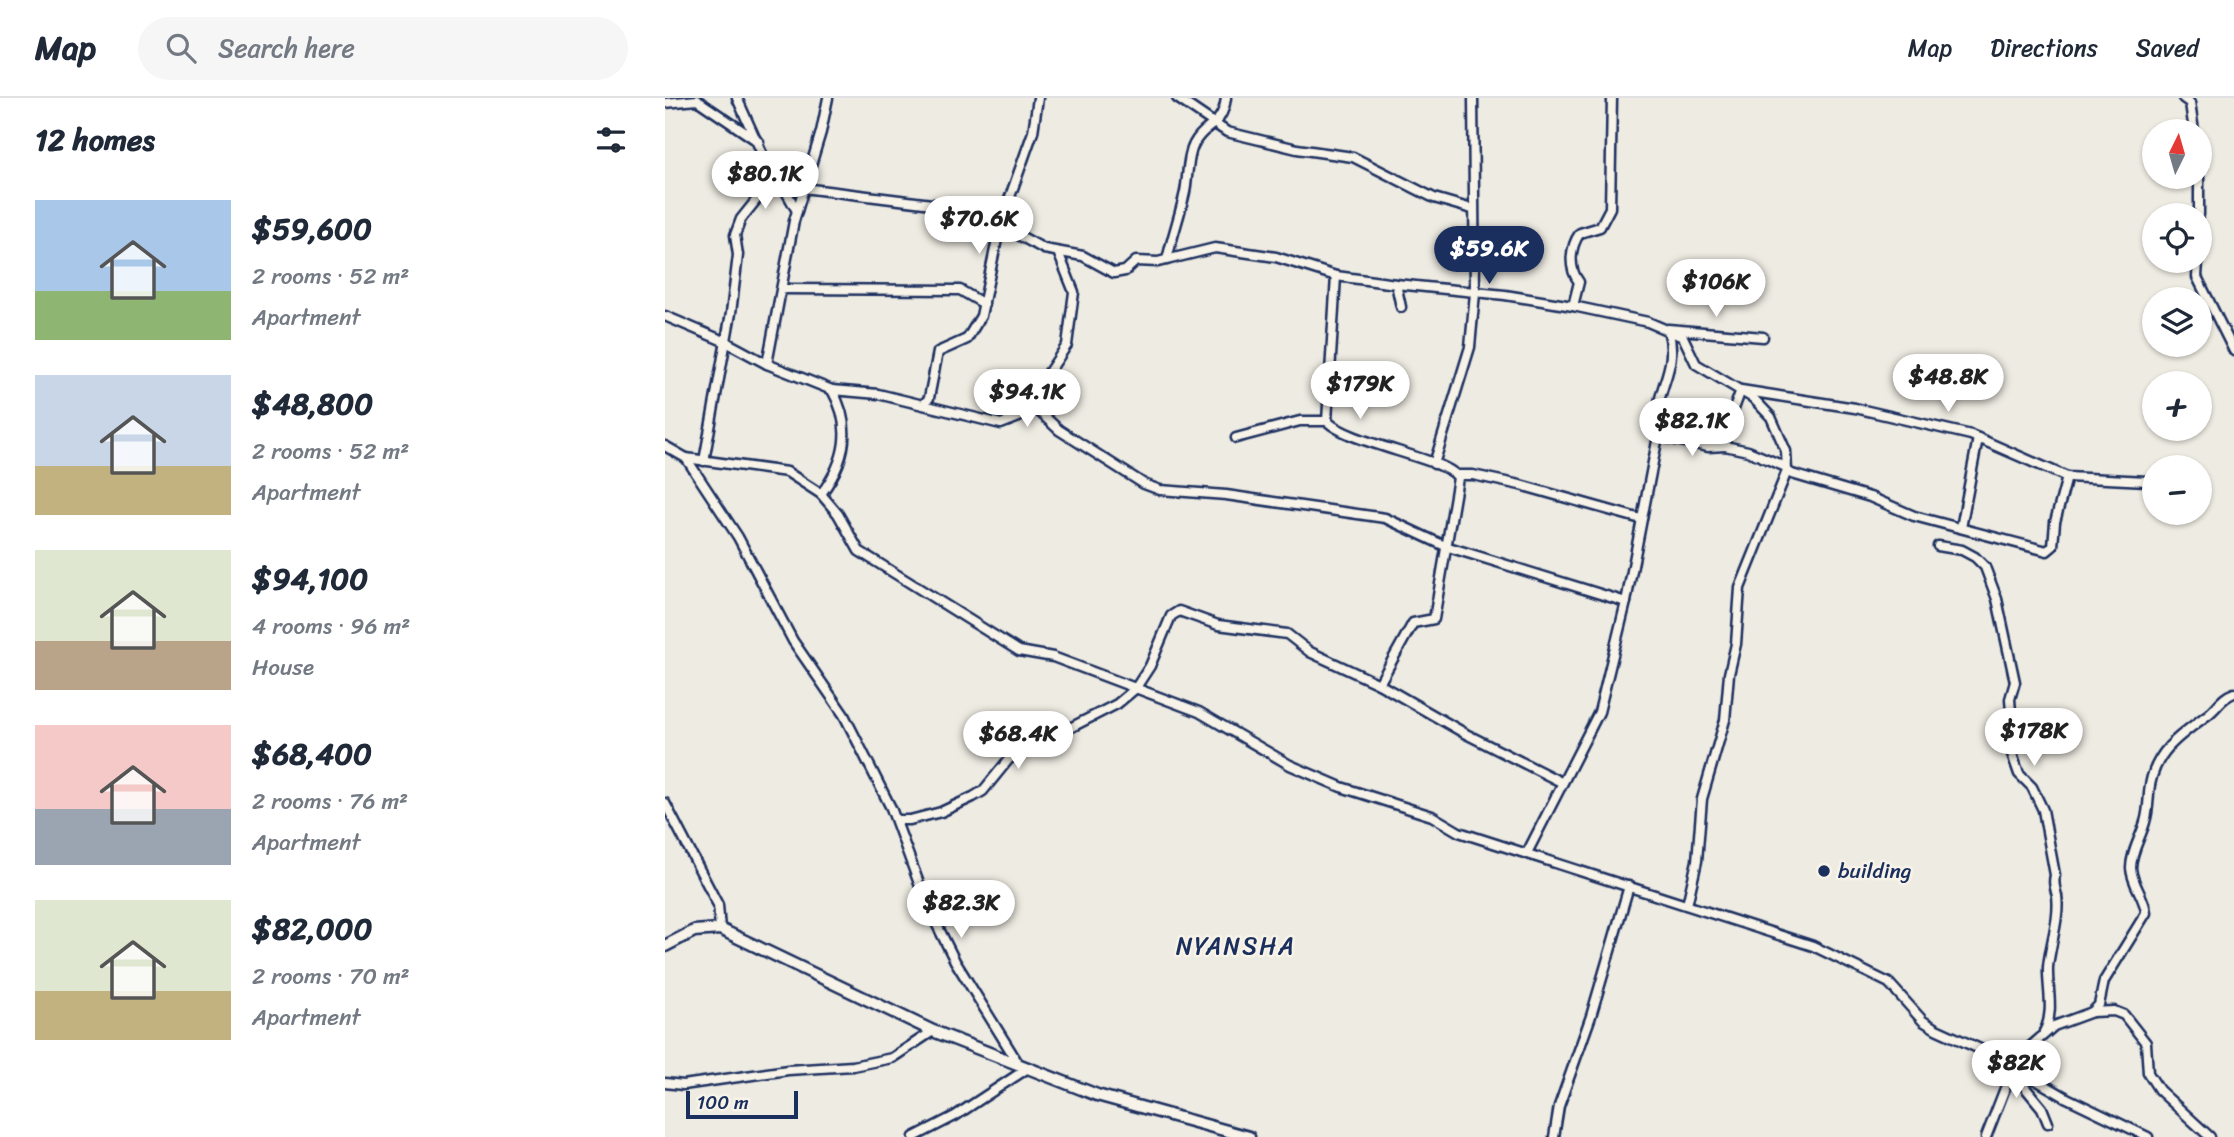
<!DOCTYPE html>
<meta charset="utf-8">
<style>
:root{--surface:#fff;--page:#f6f6f7;--text:#1f2937;--muted:#747a83;--line:#e0e1e3;--accent:#1b2f5e}
body{margin:0;font-family:Sriracha,sans-serif;background:var(--page);color:var(--text);height:100vh;display:flex;flex-direction:column;font-size:26px;white-space:nowrap}
*{box-sizing:border-box;margin:0}
p{font-size:23px;color:var(--muted)}
.icon{flex:none;width:38px;height:38px;fill:none;stroke:currentColor;stroke-width:2;stroke-linecap:round;stroke-linejoin:round}
.map{position:relative;flex:1;overflow:hidden}
.side{display:flex;flex-direction:column;background:var(--surface);width:665px}
.side>*{flex:none}
.needle{width:46px;rotate:5deg}
.fabs{position:absolute;left:1477px;top:21px;display:grid;gap:14px}
.fabs a{display:grid;place-items:center;width:70px;height:70px;border-radius:50%;background:var(--surface);box-shadow:0 2px 5px #0004;font-size:35px}
.scale{position:absolute;left:21px;bottom:18px;width:112px;box-sizing:border-box;padding-left:7px;border:4px solid #1b2f5e;border-top:0;font-size:19px;line-height:24px;white-space:nowrap;color:#1b2f5e;-webkit-text-stroke:5px #f7f3e8;paint-order:stroke}
.price{position:absolute;translate:-50% -60px;padding:0 16px;border-radius:24px;background:#fff;color:#222;font-size:23px;line-height:46px;filter:drop-shadow(0 2px 4px #0008)}
.price::after{content:'';position:absolute;left:50%;top:42px;width:21px;height:16px;margin-left:-10px;background:inherit;clip-path:polygon(0 0,100% 0,50% 100%)}
.price.on{background:var(--accent);color:#fff}
ul{padding:0;list-style:none}
li{display:flex;align-items:center;gap:21px;height:175px;padding:0 35px}
li span{display:grid;place-items:center;flex:none;width:196px;height:140px;border-radius:0px;color:#555}
li>.icon{margin-inline-start:auto}
span .icon{width:84px;height:84px;fill:#fffc;stroke-width:1}
li b{font-size:30px}
h2{display:flex;justify-content:space-between;align-items:center;height:84px;padding:0 35px;font-size:30px}
header{display:flex;align-items:center;gap:42px;box-sizing:border-box;height:98px;padding:0 35px;background:var(--surface);border-bottom:2px solid var(--line)}
header strong{font-size:33px}
nav{display:flex;gap:38px;margin-inline-start:auto;font-size:24px}
.search{width:490px;height:63px;background:var(--page);display:flex;align-items:center;gap:18px;box-sizing:border-box;padding:0 24px;border-radius:38px;color:var(--muted);font-size:26px}
main{display:flex;flex:1;min-height:0}
.map>svg:first-child{display:block}
</style>
<header>
<strong>Map</strong>
<div class="search"><svg class="icon" aria-label="search" viewBox="0 0 24 24"><circle cx="10" cy="10" r="6"/><path d="M15 15l6 6"/></svg>Search here</div>
<nav><a>Map</a><a>Directions</a><a>Saved</a></nav>
</header>
<main>
<section class="side">
<h2>12 homes<svg class="icon" aria-label="filters" viewBox="0 0 24 24"><path d="M4 7h16M4 17h16"/><circle cx="9" cy="7" r="2"/><circle cx="15" cy="17" r="2"/></svg></h2>
<ul>
<li><span style="background:linear-gradient(#a9c7e8 65%,#8fb573 0)"><svg class="icon" aria-label="home" viewBox="0 0 24 24"><path d="M3 11l9-7 9 7M6 9v11h12V9"/></svg></span><div><b>$59,600</b><p>2 rooms · 52 m²</p><p>Apartment</p></div></li>
<li><span style="background:linear-gradient(#c9d6e8 65%,#c2b280 0)"><svg class="icon" aria-label="home" viewBox="0 0 24 24"><path d="M3 11l9-7 9 7M6 9v11h12V9"/></svg></span><div><b>$48,800</b><p>2 rooms · 52 m²</p><p>Apartment</p></div></li>
<li><span style="background:linear-gradient(#dfe7d0 65%,#b9a48a 0)"><svg class="icon" aria-label="home" viewBox="0 0 24 24"><path d="M3 11l9-7 9 7M6 9v11h12V9"/></svg></span><div><b>$94,100</b><p>4 rooms · 96 m²</p><p>House</p></div></li>
<li><span style="background:linear-gradient(#f6c9c9 60%,#9aa5b1 0)"><svg class="icon" aria-label="home" viewBox="0 0 24 24"><path d="M3 11l9-7 9 7M6 9v11h12V9"/></svg></span><div><b>$68,400</b><p>2 rooms · 76 m²</p><p>Apartment</p></div></li>
<li><span style="background:linear-gradient(#dfe7d0 65%,#c2b280 0)"><svg class="icon" aria-label="home" viewBox="0 0 24 24"><path d="M3 11l9-7 9 7M6 9v11h12V9"/></svg></span><div><b>$82,000</b><p>2 rooms · 70 m²</p><p>Apartment</p></div></li>
</ul>
</section>
<div class="map">
<svg width="1569" height="1039" viewBox="0 0 1569 1039">
<rect width="100%" height="100%" fill="#eeebe2"/>
<filter id="ink" filterUnits="userSpaceOnUse"><feTurbulence type="fractalNoise" baseFrequency=".0143" numOctaves="2"/><feDisplacementMap in="SourceGraphic" scale="14" xChannelSelector="R" yChannelSelector="G"/><feConvolveMatrix kernelMatrix="1 2 1 2 8 2 1 2 1" color-interpolation-filters="sRGB"/></filter>
<g filter="url(#ink)">
<g fill="none" stroke-linecap="round" stroke-linejoin="round">
<defs>
<g id="minor">
<polyline points="72,0 104,71 129,89"/>
<polyline points="512,0 562,34 632,51 688,59 769,100 807,111"/>
<path d="M947,0l-2,110 -10,19 -20,6c-10,14 -12,35 -1,49l-6,24 75,16 35,15 13,27 57,34 18,19 15,34 1,20 5,3 78,23 44,19 133,35 6,-5 2,-24 12,-45"/>
<polyline points="1518,0 1525,5 1529,33"/>
<polyline points="0,5 32,2 94,44"/>
<polyline points="1534,79 1534,117"/>
<polyline points="119,90 132,113"/>
<path d="M502,162c5,-23 13,-45 18,-68 3,-15 2,-35 9,-48 11,-22 28,-15 32,-46"/>
<polyline points="1533,163 1532,179 1569,253"/>
<path d="M671,178l-9,145c22,23 123,38 131,57l-24,141 -21,4 -34,61"/>
<polyline points="118,191 295,192 319,206"/>
<polyline points="736,209 731,186 840,197 908,208"/>
<polyline points="0,218 61,244 102,266"/>
<polyline points="167,292 213,296 336,326 354,319 402,247 409,194 393,154"/>
<polyline points="364,304 394,332 479,386 495,392 561,397 720,420 780,448 961,504"/>
<polyline points="259,306 264,300 273,254 302,241 316,218 335,127 368,34 373,0"/>
<polyline points="993,338 1043,349 1060,348"/>
<polyline points="571,340 635,323 662,323"/>
<polyline points="0,348 21,360 73,439 128,543 179,617 226,710 262,807 290,863 353,965"/>
<polyline points="21,360 122,374 156,396 173,416 194,453 354,553 388,559 534,614 625,667 676,689 767,718 794,734 1148,848 1224,885 1258,923 1271,931 1326,956 1402,1000 1483,1039"/>
<polyline points="39,363 66,215 73,157 70,137 76,121 92,101 107,92 130,89 275,107 335,127 379,151 418,158 449,175 460,173 471,163 493,164 550,150 611,159 671,178 731,186"/>
<polyline points="769,366 805,249 810,195 808,0"/>
<polyline points="1121,369 1083,353 1060,348 1057,343 1076,292 1190,310 1306,337 1402,379 1482,383"/>
<polyline points="793,377 808,377 855,387 976,421"/>
<path d="M156,396c25,-33 32,-67 11,-104l-65,-26 27,-143 27,-89 7,-34"/>
<polyline points="1296,430 1313,340"/>
<path d="M1273,448l24,4 13,7 10,10 12,32 18,83 -5,17 1,13 5,9 -4,33 7,20 13,13 11,23 12,65c-2,9 0,12 2,21 3,22 -7,49 -9,71 -1,21 7,45 -4,65"/>
<polyline points="0,705 53,807 55,831"/>
<polyline points="231,722 245,722 276,714 308,699 318,693 344,661 452,606 470,591 485,568 506,518 514,513 553,527 622,536 645,554 714,586 801,636 896,684"/>
<path d="M862,755l72,-141 27,-110 32,-166c0,-8 -2,-16 -1,-23 4,-33 21,-47 11,-84l95,8"/>
<polyline points="1022,807 1032,763 1037,701 1060,622 1064,576 1071,546 1075,490 1122,373"/>
<polyline points="1427,914 1449,913 1459,917 1481,945 1483,975 1494,992 1545,1039"/>
<path d="M1343,968l46,-40 38,-14 7,-7 5,-24 42,-68c-1,-16 -14,-28 -15,-45 0,-16 10,-31 14,-46 4,-12 3,-25 5,-37 6,-34 30,-50 56,-69 12,-8 14,-18 28,-23"/>
<polyline points="1344,970 1377,1010 1383,1025"/>
<polyline points="0,985 18,987 123,972 188,968 227,960 268,933"/>
<polyline points="249,1039 290,1018 363,970"/>
<polyline points="889,1039 894,1008 926,918 964,788"/>
<polyline points="1321,1039 1344,980 1343,968"/>
</g>
<polyline id="tertiary" points="0,848 29,833 55,831 268,933 432,997 584,1039"/>
</defs>
<!-- minor casing -->
<use href="#minor" stroke="#1b2f5e" stroke-width="13"/>
<!-- tertiary casing -->
<use href="#tertiary" stroke="#1b2f5e" stroke-width="15"/>
<!-- minor -->
<use href="#minor" stroke="#f7f3e8" stroke-width="8"/>
<!-- tertiary -->
<use href="#tertiary" stroke="#f7f3e8" stroke-width="10"/>
</g>
</g>
<!-- markers -->
<circle fill="#1b2f5e" stroke="#f7f3e8" stroke-width="2.5" cx="1159" cy="773" r="7"/>
<g text-anchor="middle" dominant-baseline="central" stroke-width="5" stroke-linejoin="round" paint-order="stroke">
<!-- poi labels -->
<g font-size="21" fill="#1b2f5e" stroke="#f7f3e8" text-anchor="start">
<text x="1173" y="773">building</text>
</g>
<!-- quarter labels -->
<g font-size="24" letter-spacing="2" fill="#1b2f5e" stroke="#f7f3e8">
<text x="571" y="848">NYANSHA</text>
</g>
</g>
</svg>
<div class="fabs">
<a><svg class="needle" viewBox="-14 -14 28 28"><path d="M0-13l5 13h-10z" fill="#e53935"/><path d="M0 13l5-13h-10z" fill="#747a83"/></svg></a>
<a><svg class="icon" aria-label="locate" viewBox="0 0 24 24"><circle cx="12" cy="12" r="6"/><path d="M12 2v4M12 18v4M2 12h4M18 12h4"/></svg></a>
<a><svg class="icon" aria-label="layers" viewBox="0 0 24 24"><path d="M12 4l9 5-9 5-9-5zM3 14l9 5 9-5"/></svg></a>
<a>+</a>
<a>−</a>
</div>
<div class="scale">100 m</div>
<b class="price" style="left:100px;top:113px">$80.1K</b>
<b class="price" style="left:314px;top:158px">$70.6K</b>
<b class="price on" style="left:824px;top:188px">$59.6K</b>
<b class="price" style="left:1051px;top:221px">$106K</b>
<b class="price" style="left:1283px;top:316px">$48.8K</b>
<b class="price" style="left:695px;top:323px">$179K</b>
<b class="price" style="left:362px;top:331px">$94.1K</b>
<b class="price" style="left:1027px;top:360px">$82.1K</b>
<b class="price" style="left:1369px;top:670px">$178K</b>
<b class="price" style="left:353px;top:673px">$68.4K</b>
<b class="price" style="left:296px;top:842px">$82.3K</b>
<b class="price" style="left:1351px;top:1002px">$82K</b>
</div>
</main>
